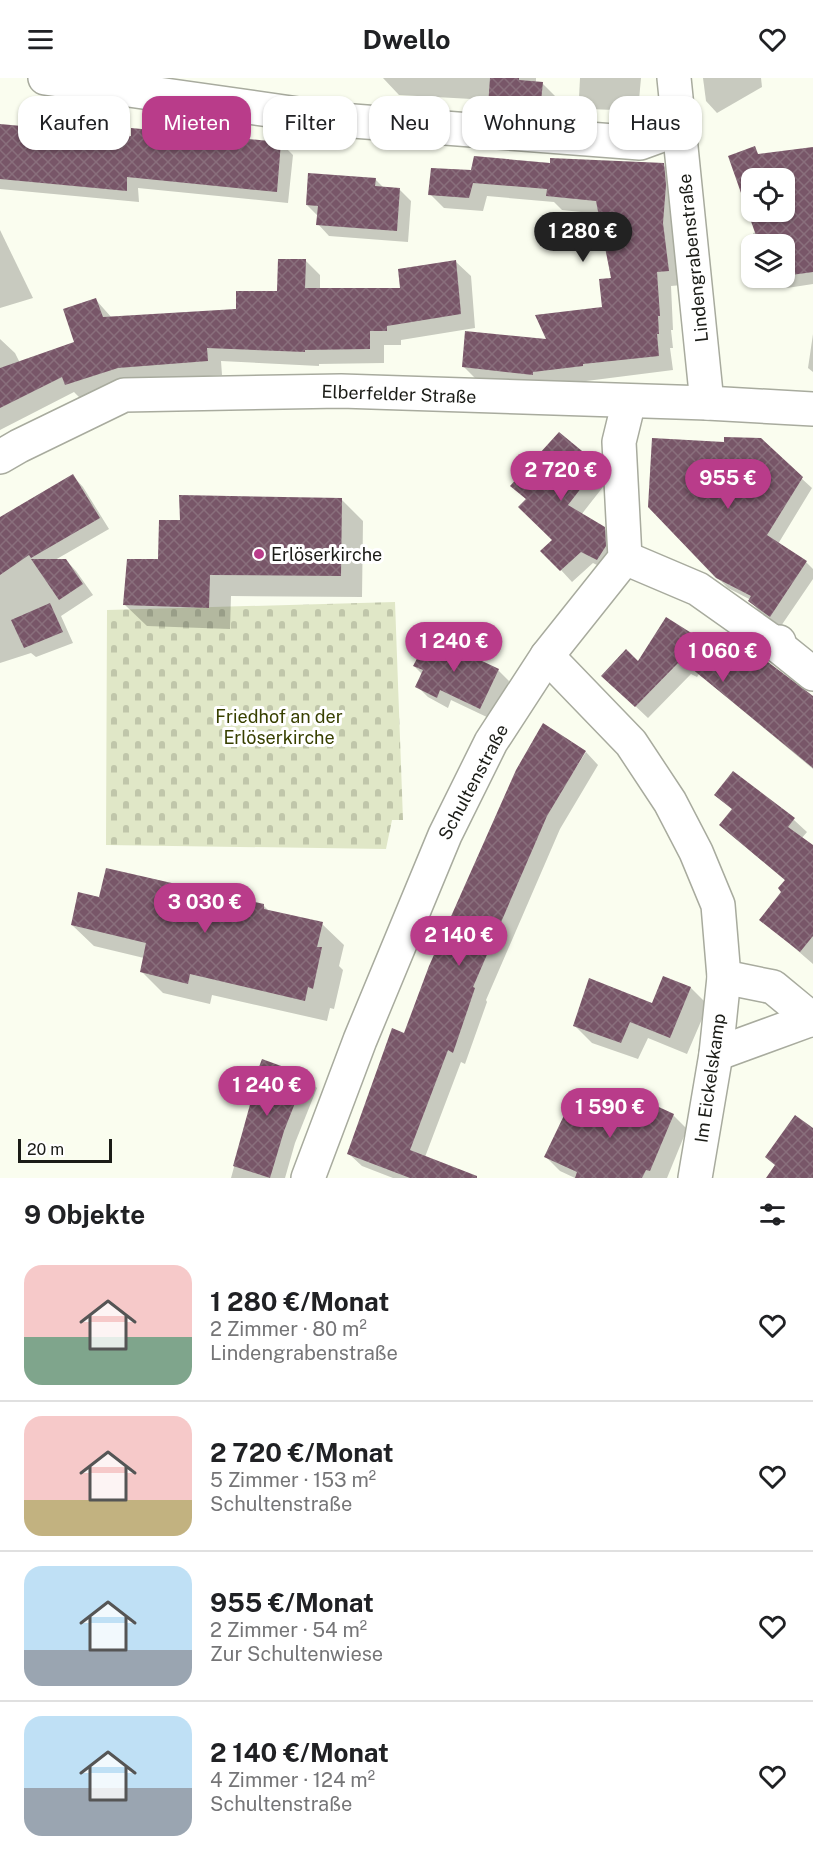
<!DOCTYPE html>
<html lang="de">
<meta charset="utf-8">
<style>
:root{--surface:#fff;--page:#f6f6f6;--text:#202124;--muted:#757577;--line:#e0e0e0;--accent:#b93c8a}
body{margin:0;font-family:"Public Sans",sans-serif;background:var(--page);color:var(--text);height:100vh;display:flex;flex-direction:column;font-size:22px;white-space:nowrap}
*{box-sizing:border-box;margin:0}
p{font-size:20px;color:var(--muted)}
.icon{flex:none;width:33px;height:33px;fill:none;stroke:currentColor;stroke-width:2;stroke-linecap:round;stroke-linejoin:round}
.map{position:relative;height:1100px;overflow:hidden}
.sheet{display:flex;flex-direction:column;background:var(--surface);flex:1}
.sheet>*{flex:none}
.banner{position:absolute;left:18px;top:18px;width:777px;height:54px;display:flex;gap:12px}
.fabs{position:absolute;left:741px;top:90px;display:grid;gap:12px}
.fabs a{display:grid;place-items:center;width:54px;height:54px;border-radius:12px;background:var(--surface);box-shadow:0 2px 4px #0004;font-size:30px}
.scale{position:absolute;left:18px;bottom:15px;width:94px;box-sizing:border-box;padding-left:6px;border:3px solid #1b1c17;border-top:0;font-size:16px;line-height:21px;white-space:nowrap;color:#1b1c17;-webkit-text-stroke:4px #fff;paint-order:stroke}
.price{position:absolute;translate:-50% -51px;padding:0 14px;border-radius:21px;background:var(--accent);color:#fff;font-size:20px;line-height:39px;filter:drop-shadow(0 2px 3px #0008)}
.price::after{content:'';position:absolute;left:50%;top:36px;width:18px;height:14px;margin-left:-9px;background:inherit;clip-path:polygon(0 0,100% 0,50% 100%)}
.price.active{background:#222;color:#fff}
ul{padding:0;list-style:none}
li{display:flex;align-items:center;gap:18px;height:150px;padding:0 24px}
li+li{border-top:2px solid var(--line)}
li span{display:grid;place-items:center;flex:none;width:168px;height:120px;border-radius:18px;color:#555}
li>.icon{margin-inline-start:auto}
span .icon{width:72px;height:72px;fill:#fffc;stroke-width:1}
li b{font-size:26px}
h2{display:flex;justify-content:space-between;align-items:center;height:72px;padding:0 24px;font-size:26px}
.pill{padding:0 21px;border-radius:18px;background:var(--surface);box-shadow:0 2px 4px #0004;font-size:21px;line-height:54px}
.pill.active{background:var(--accent);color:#fff}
header{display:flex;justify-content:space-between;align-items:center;height:78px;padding:0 24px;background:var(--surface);font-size:27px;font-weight:700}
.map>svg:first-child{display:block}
</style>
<header><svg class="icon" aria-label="menu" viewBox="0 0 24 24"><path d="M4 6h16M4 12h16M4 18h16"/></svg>Dwello<svg class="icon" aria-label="heart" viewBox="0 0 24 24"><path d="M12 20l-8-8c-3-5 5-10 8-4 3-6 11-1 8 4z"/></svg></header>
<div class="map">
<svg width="813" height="1100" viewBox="0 0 813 1100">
<defs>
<pattern id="cemetery-stones" width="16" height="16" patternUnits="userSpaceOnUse" patternTransform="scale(1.5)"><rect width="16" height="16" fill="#e0e7c7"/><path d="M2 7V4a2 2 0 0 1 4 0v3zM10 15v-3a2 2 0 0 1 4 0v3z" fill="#c0c6aa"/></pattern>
<pattern id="building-cross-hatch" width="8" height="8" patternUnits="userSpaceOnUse" patternTransform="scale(1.5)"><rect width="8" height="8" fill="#785668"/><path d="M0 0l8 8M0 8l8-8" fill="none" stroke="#896f7c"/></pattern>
</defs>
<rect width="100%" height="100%" fill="#fafdef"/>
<!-- cemetery -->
<polygon fill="url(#cemetery-stones)" points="395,524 403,742 392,742 386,771 106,767 107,532"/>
<!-- shadow -->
<g fill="#0003" fill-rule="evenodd">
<polygon points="383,0 536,0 536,5 542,5 558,21 556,48 505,44 489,28 490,22 399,17"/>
<polygon points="580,0 641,0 638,33 590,31 579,20"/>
<polygon points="703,0 761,0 762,9 717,35 706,23"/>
<polygon points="0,47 132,59 281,65 293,77 288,125 138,110 139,124 0,111"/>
<path d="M813,70v136l-26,4 -6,-6 -11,2 -6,-6h20v-34h-29l-2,-11 3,-1 -25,-74zM752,100h32v34h-32z"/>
<polygon points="551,87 663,87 678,101 682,207 671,208 673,252 671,252 673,270 670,270 673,292 547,308 478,303 463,288 549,263 604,231 613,202 600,136 562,132 554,124 487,118 483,133 444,130 430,116 472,94"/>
<polygon points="375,101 384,110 399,111 411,123 408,164 329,158 318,146 318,138 307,127"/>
<polygon points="0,152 33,220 0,230"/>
<polygon points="305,182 320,197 320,212 402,212 456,184 471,198 475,250 401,262 401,267 384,267 384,285 319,286 319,288 221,283 222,297 134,304 81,321 74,314 0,352 0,261 15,275 20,285 76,265 96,222 112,240 237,233 278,214"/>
<polygon points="813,256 813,294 808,290"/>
<polygon points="598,388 610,400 581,437 604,450 616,462 609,493 593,485 572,504 561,492 554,462 527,422 512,408"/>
<polygon points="73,398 83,409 109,451 55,482 66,482 76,493 93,517 61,538 73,565 36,579 31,575 0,585 0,442"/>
<polygon points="801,400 812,410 778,466 806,484 813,491 813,501 781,548 760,534 750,523 751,522 728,510 717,499"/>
<polygon points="341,421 363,443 362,519 231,518 230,551 147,548 125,527 160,483 182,443"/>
<polygon points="731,582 813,619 813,691 699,596 697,599 691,596 648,640 615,609 639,585"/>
<polygon points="414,588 498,592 509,603 491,641 451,622 448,630 428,619 417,608 422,596"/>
<polygon points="586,674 598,687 560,751 486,922 487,924 465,986 461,984 425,1079 467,1100 393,1100 362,1088 349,1076 405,957"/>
<polygon points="716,717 794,742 807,754 801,761 813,769 813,886 761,841 783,814 786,803 734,759 733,732"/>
<polygon points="100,821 264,828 270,834 322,846 344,867 339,888 343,892 334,931 330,930 327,943 212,917 210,926 163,915 141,893 144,880 94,868 72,847"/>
<polygon points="664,900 691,910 708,927 687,976 648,960 638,981 592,965 575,948 653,927"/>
<polygon points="305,998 317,1010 295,1065 285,1100 231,1100 252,1024 249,1021"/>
<polygon points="591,1033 673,1037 687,1051 667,1100 575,1100 560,1093 546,1079"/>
</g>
<!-- building -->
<g fill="url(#building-cross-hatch)" fill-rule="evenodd">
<polygon points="490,0 519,0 519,2 543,4 540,33 488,28"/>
<polygon points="0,46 131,58 131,50 281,64 277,114 127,99 127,113 0,101"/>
<path d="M755,68l3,8 55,-7v125l-29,4v-32h-25l-31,-88zM752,100h32v34h-32z"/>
<polygon points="474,78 550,85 550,80 664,85 666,107 663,145 669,193 657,194 660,238 658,238 659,256 657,256 659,278 583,286 583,288 533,294 533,297 462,289 465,253 546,261 535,237 602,229 599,201 611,200 596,123 546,118 547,111 473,105 469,120 428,117 431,90 471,92"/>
<polygon points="308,95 376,100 375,108 400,110 397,153 316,147 318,128 306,127"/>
<polygon points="278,181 306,181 305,210 400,210 398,191 456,182 461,236 387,248 387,253 370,253 370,271 305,272 305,274 207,270 208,283 118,290 65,307 62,299 0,330 0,290 74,264 63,231 96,220 103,239 236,231 236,213 277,213"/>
<polygon points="559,354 599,387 568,427 605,449 606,468 597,482 581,474 560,493 540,473 552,462 518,429 526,421 510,408"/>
<polygon points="724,359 761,360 803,399 767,457 807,483 770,539 748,523 751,518 716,500 648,429 652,360 724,364"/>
<polygon points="73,396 100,440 31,480 29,477 0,497 0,439"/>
<polygon points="179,417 342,420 341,498 210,497 209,530 123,527 127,481 158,481 159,442 180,442"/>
<polygon points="31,481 66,481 83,506 59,522"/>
<polygon points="50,525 63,554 24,570 11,542"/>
<polygon points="666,539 731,580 744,566 813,618 813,690 686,586 684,589 678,585 635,629 601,598 626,571 638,583"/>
<polygon points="429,558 499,591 480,631 440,612 437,620 415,609 423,592 413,588"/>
<polygon points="543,645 586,673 547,738 473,909 475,910 453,975 448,972 410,1072 477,1098 477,1100 410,1100 347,1076 392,950 404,955 429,888 516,692"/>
<polygon points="733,693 795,740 788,749 813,767 813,858 800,874 759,842 781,814 778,810 785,802 719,747 732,731 714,717"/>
<polygon points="106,790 264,826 264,831 323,844 317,869 322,869 313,911 308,909 305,923 190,896 188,906 140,894 146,865 71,847 78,814 99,819"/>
<polygon points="663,898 691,909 670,960 630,944 621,965 573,948 589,900 652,925"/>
<polygon points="262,981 306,997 284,1053 270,1100 233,1088 251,1023 247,1021"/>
<polygon points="595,1016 636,1033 637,1019 674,1036 650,1093 646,1092 642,1100 575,1100 577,1094 544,1079 570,1025 590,1032"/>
<polygon points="795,1037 813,1050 813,1100 766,1100 775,1087 765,1079"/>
</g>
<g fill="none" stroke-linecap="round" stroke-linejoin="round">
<defs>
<g id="minor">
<polyline points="45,0 340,42 640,65 662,57 678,36"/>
<polyline points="674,0 707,325"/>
<polyline points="0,379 19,368 124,317 341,313 707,325 813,331"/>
<polyline points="625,480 698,511 777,567 779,564"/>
<polyline points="777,567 813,596"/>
<polyline points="547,578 631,665 670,724 696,774 718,827 724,899 716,976 695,1100"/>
<polyline points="724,899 773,909 813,942"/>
<polyline points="716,976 812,941"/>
<polyline points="308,1100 360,962 445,757 491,664 547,578 625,480 619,364 629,323"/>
</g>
</defs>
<!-- minor casing -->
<use href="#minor" stroke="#a8ab9e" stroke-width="36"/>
<!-- minor -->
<use href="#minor" stroke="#fff" stroke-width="33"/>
</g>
<!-- markers -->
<circle fill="#b93c8a" stroke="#fff" stroke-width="2" cx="259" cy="476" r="6"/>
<g text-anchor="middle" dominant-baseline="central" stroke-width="6" stroke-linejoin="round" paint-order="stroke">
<!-- street labels -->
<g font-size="18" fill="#1b1c17" stroke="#fff">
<text transform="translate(693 180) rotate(-96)">Lindengrabenstraße</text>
<text transform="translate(399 316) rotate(2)">Elberfelder Straße</text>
<text transform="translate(473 704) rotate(-62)">Schultenstraße</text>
<text transform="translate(710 1000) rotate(-82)">Im Eickelskamp</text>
</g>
<!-- poi labels -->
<g font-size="18" fill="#1b1c17" stroke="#fff" text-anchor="start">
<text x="271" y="476">Erlöserkirche</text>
</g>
<!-- park labels -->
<g font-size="18" fill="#384000" stroke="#fff">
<text x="279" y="638">Friedhof an der<tspan x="279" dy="21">Erlöserkirche</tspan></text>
</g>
</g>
</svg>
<div class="fabs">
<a><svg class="icon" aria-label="locate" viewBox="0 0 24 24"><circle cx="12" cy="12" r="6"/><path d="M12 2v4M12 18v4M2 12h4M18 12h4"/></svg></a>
<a><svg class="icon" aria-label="layers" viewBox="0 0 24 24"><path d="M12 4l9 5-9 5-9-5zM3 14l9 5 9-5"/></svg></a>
</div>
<div class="scale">20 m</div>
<b class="price active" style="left:583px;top:185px">1 280 €</b>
<b class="price" style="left:561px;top:424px">2 720 €</b>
<b class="price" style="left:728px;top:432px">955 €</b>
<b class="price" style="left:454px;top:595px">1 240 €</b>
<b class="price" style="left:723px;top:605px">1 060 €</b>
<b class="price" style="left:205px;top:856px">3 030 €</b>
<b class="price" style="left:459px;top:889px">2 140 €</b>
<b class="price" style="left:267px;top:1039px">1 240 €</b>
<b class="price" style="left:610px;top:1061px">1 590 €</b>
<div class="banner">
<a class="pill">Kaufen</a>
<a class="pill active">Mieten</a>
<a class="pill">Filter</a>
<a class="pill">Neu</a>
<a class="pill">Wohnung</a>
<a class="pill">Haus</a>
</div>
</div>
<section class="sheet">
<h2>9 Objekte<svg class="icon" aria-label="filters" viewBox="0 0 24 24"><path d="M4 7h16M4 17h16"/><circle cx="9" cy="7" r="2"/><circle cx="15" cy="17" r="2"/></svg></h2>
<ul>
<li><span style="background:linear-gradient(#f6c9c9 60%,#7fa58c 0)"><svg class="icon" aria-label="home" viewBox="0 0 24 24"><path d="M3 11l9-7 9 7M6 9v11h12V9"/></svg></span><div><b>1 280 €/Monat</b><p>2 Zimmer · 80 m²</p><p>Lindengrabenstraße</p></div><svg class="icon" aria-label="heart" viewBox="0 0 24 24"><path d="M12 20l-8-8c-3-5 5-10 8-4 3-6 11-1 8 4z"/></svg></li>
<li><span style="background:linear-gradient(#f6c9c9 70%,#c2b280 0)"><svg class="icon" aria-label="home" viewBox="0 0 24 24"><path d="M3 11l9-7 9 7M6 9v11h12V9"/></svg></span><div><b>2 720 €/Monat</b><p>5 Zimmer · 153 m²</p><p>Schultenstraße</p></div><svg class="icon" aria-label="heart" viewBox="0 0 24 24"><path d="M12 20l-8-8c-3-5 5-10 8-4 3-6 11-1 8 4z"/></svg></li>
<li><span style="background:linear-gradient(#bfe0f5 70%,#9aa5b1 0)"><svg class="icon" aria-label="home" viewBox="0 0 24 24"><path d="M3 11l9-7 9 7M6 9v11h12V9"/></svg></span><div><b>955 €/Monat</b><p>2 Zimmer · 54 m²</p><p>Zur Schultenwiese</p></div><svg class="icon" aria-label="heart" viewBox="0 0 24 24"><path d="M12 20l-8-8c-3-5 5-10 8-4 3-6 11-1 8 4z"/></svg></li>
<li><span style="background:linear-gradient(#bfe0f5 60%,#9aa5b1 0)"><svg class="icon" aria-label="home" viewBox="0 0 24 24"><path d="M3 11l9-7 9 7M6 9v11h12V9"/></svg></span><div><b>2 140 €/Monat</b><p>4 Zimmer · 124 m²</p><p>Schultenstraße</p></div><svg class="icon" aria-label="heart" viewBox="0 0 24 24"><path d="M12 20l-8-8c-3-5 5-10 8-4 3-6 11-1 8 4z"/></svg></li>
</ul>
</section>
